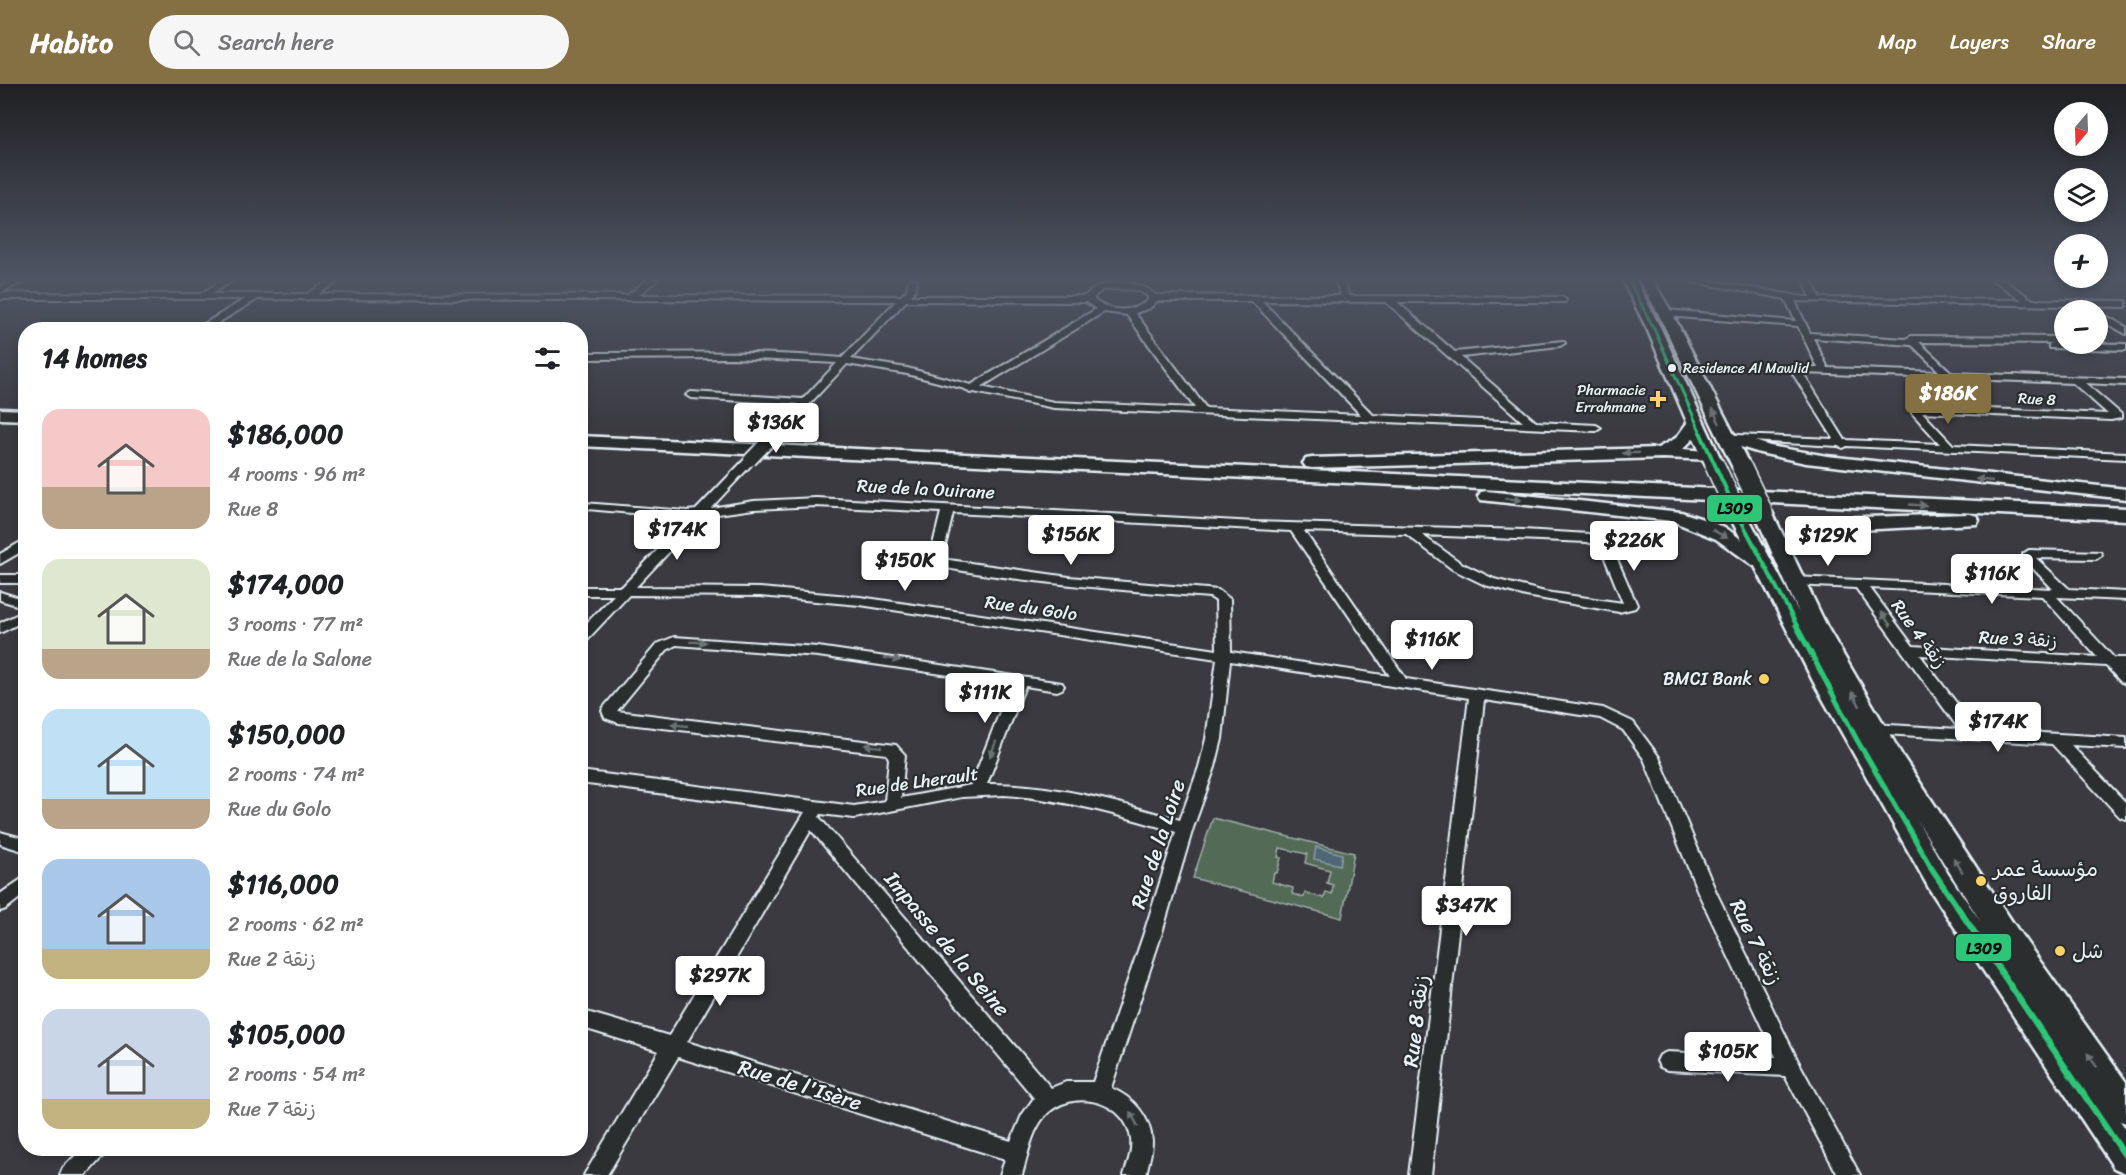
<!DOCTYPE html>
<meta charset="utf-8">
<style>
:root{--surface:#fff;--page:#f6f6f6;--text:#202124;--muted:#757577;--accent:#847042}
body{margin:0;font-family:Sriracha,"Playpen Sans Arabic",sans-serif;background:var(--page);color:var(--text);height:100vh;display:flex;flex-direction:column;font-size:22px;white-space:nowrap}
*{box-sizing:border-box;margin:0}
p{font-size:20px;color:var(--muted)}
.icon{flex:none;width:33px;height:33px;fill:none;stroke:currentColor;stroke-width:2;stroke-linecap:round;stroke-linejoin:round}
.map{position:relative;flex:1;overflow:hidden}
.side{position:absolute;left:18px;top:238px;width:570px;height:834px;display:flex;flex-direction:column;background:var(--surface);border-radius:24px;box-shadow:0 3px 9px #0003}
.side>*{flex:none}
.needle{width:39px;rotate:199deg}
.fabs{position:absolute;left:2054px;top:18px;display:grid;gap:12px}
.fabs a{display:grid;place-items:center;width:54px;height:54px;border-radius:50%;background:var(--surface);box-shadow:0 3px 9px #0003;font-size:30px}
.price{position:absolute;translate:-50% -51px;padding:0 14px;border-radius:6px;background:#fff;color:#222;font-size:20px;line-height:39px;filter:drop-shadow(0 2px 3px #0008)}
.price::after{content:'';position:absolute;left:50%;top:36px;width:18px;height:14px;margin-left:-9px;background:inherit;clip-path:polygon(0 0,100% 0,50% 100%)}
.price.active{background:var(--accent);color:#fff}
ul{padding:0;list-style:none}
li{display:flex;align-items:center;gap:18px;height:150px;padding:0 24px}
li span{display:grid;place-items:center;flex:none;width:168px;height:120px;border-radius:18px;color:#555}
li>.icon{margin-inline-start:auto}
span .icon{width:72px;height:72px;fill:#fffc;stroke-width:1}
li b{font-size:26px}
h2{display:flex;justify-content:space-between;align-items:center;height:72px;padding:0 24px;font-size:26px}
header{display:flex;align-items:center;gap:36px;box-sizing:border-box;height:84px;padding:0 30px;background:var(--accent);color:#fff}
header strong{font-size:28px}
nav{display:flex;gap:33px;margin-inline-start:auto;font-size:21px}
.search{width:420px;height:54px;background:var(--page);display:flex;align-items:center;gap:15px;box-sizing:border-box;padding:0 21px;border-radius:33px;color:var(--muted);font-size:22px}
.map>svg:first-child{display:block}
</style>
<header>
<strong>Habito</strong>
<div class="search"><svg class="icon" aria-label="search" viewBox="0 0 24 24"><circle cx="10" cy="10" r="6"/><path d="M15 15l6 6"/></svg>Search here</div>
<nav><a>Map</a><a>Layers</a><a>Share</a></nav>
</header>
<div class="map">
<svg width="2126" height="1091" viewBox="0 0 2126 1091">
<rect width="100%" height="100%" fill="#3a3a40"/>
<filter id="ink" filterUnits="userSpaceOnUse"><feTurbulence type="fractalNoise" baseFrequency=".0167" numOctaves="2"/><feDisplacementMap in="SourceGraphic" scale="12" xChannelSelector="R" yChannelSelector="G"/><feConvolveMatrix kernelMatrix="1 2 1 2 8 2 1 2 1" color-interpolation-filters="sRGB"/></filter>
<g filter="url(#ink)">
<!-- green -->
<path fill="#536a57" stroke="#9eaea8" stroke-width="1.5" fill-rule="evenodd" d="M1213,734l141,35 -12,65 -149,-40zM1280,764l27,6 -2,9 25,7 -3,13 6,2 -1,9 -6,-2 -2,6 -19,-5 -1,4 -12,-3 1,-6 -21,-6 2,-9h3l4,-15 -3,-1z"/>
<!-- water -->
<polygon fill="#4f6674" stroke="#8c9ea9" stroke-width="1.5" points="1316,763 1342,770 1340,781 1314,775"/>
<g fill="none" stroke-linecap="round" stroke-linejoin="round">
<defs>
<g id="minor">
<polygon points="17,195 29,195 0,209 0,203"/>
<path d="M225,195h11l-25,15h96l24,-15h11l-24,15 310,1 20,-16h10l-19,16 262,1 6,-6 2,-11h8l-2,11 -4,6h174c15,-18 54,-17 71,-1l185,1 -6,-17h8l6,17 213,1 4,3 -1,2h-168l58,50 108,-11 2,2 -5,3 -99,11 75,65 60,3 5,3 -5,3 -542,-23 -80,-16 -4,1 -5,-4 -58,-15 -60,-10 -61,65 -4,1 -5,-3 21,-23 -107,-6 -5,-3 5,-3 112,7 34,-36 -104,-5 -153,1v-6c88,0 175,-3 262,5l54,-57 -638,-2 -52,31h-12l51,-31h-245v-6l200,1zM1117,205l19,1 12,6v4c-15,13 -38,12 -54,0v-3l8,-7zM906,217l180,1 10,7 -125,76 -64,-17 -56,-9zM1157,217h95l109,114 -155,-7 -71,-95 15,-5zM1262,217l124,1 137,120 -150,-7zM1104,228l23,3 68,93 -141,-6 -73,-15z"/>
<path d="M1678,195h21l106,18h6l-8,-18h8l9,19 202,2 -30,-21h10l31,21 93,1v6l-331,-6 15,32 96,6 5,-3 153,1v6l-145,-1 33,31 174,6v6l-41,-2 36,31v4l-10,2 -189,-8 31,33 173,8v6l-279,-13 -4,2 -5,-2 -106,-6 -1,-2 5,-3 98,4 -41,-65 4,-6h21l-20,-42 -133,-10 -4,-3 4,-3 131,11 -11,-22zM1813,254l99,7 28,27 -112,-4zM1803,289l270,10 35,31 -192,-8 -5,3 1,4 28,31 -95,-4z"/>
<polygon points="2097,227 2126,243 2126,250 2097,234"/>
<polygon points="2052,259 2126,260 2126,266 2049,264 2049,260"/>
<path d="M750,373l4,1v4l-43,46 43,-7 62,-3 440,24 267,8 66,4 20,7 28,64 -2,3 -16,4 -93,-16 -41,-11 -33,-16 -46,-35 -102,-3 102,148 197,29 30,14 26,35 57,135 82,169 62,114h-22l-53,-99 -118,-6 -7,-3 -3,-6 3,-6 7,-3 109,5 -78,-165 -54,-133 -21,-29 -23,-12 -116,-18 -53,475h-22l60,-477 -239,-37 -8,78 -7,28 -22,61 -32,108 -50,152c22,9 40,29 41,54 0,11 -4,22 -6,33h-22c4,-13 10,-27 6,-41 -9,-36 -61,-45 -85,-18 -14,16 -17,39 -23,59h-22l5,-16 -327,-102 -71,118h-23l75,-124 -79,-24v-17l89,26 136,-224 -225,-29v-12l274,35 31,-5 4,-42 -2,-5 -268,-31 -14,-5 -3,-7 2,-4 53,-63 17,-7 144,10 244,36 2,3 -2,3 -5,2 -32,-5 -38,98c66,-1 130,18 193,36l19,-53 7,-28 11,-80 -357,-54 -100,-9 -131,-1 -44,47 -5,1v-13l34,-35h-34v-8h42l66,-69 -101,-9 -4,-2 -2,-2 2,-2 104,8 9,-1 50,-52zM816,422l125,6 -11,45 -40,-14 -6,4c28,29 274,46 326,50l6,4 1,49 -357,-53 -100,-9 -124,-1 67,-71 51,-7zM953,429l338,18 99,145 -159,-24 -1,-53 -12,-9 -149,-13 -127,-18zM1422,451l165,7 13,4 23,57 -78,-11 -51,-13 -33,-16zM676,561l142,11 193,28 -40,101 -70,13 4,-43 -9,-10 -279,-34 50,-61zM1004,711c59,4 115,20 172,37l-33,104 -50,146h-27l-15,6 -232,-271 2,-3 33,4 108,-21zM811,746l223,268 -12,17 -11,26 -324,-99z"/>
<polygon points="26,455 26,465 0,480 0,470"/>
<path d="M2029,466l71,2 2,3 -6,4 -60,-1 33,31 57,3v8l-69,-3 57,61h12v10l-3,-1 3,3v14l-5,-2 -15,-16 -186,-11 56,74 150,9v10l-55,-3 55,58v16l-6,-2 -68,-73 -185,-11 -2,-4 2,-4 5,-1 87,5 -103,-141 -62,-3 -6,-4 6,-4 259,12 -29,-30 -1,-5zM1870,504l172,8 55,61 -184,-11z"/>
<rect x="0" y="491" width="26" height="8"/>
<polygon points="0,508 26,516 26,524 0,516"/>
<polygon points="26,526 26,536 0,549 0,539"/>
<polygon points="0,748 26,755 26,768 0,760"/>
<polygon points="26,792 26,809 6,825 0,827 0,810"/>
<polygon points="82,1065 106,1065 103,1072 86,1091 60,1091 63,1084"/>
</g>
<g id="primary">
<polygon points="1622,195 1635,195 1662,247 1724,382 1721,386 1709,386 1706,382 1648,247"/>
<polygon points="1639,195 1652,195 1672,229 1751,384 1748,388 1736,388 1733,384 1658,229"/>
<path d="M1735,420l6,1 3,4 55,104 -45,-101 3,-4h12l3,4 55,115 76,130 114,172 109,153v41l-6,-2 6,8v44l-12,-5 -184,-278 -116,-207 -88,-174 3,-4zM1917,736l64,102 -33,-48z"/>
</g>
<g id="trunk">
<polygon points="0,325 26,326 26,336 0,335"/>
<polygon points="1696,333 1704,338 1695,353 1683,365 1716,368 1719,372 1716,376 1662,374 1312,384 1306,383 1303,379 1306,375 1312,374 1658,364 1676,354 1690,335"/>
<polygon points="1727,348 1770,362 1827,372 2126,405 2126,415 1806,379 1760,369 1721,357 1719,353"/>
<polygon points="580,352 2126,424 2126,436 580,362"/>
<polygon points="1487,407 1681,428 1712,438 1730,447 1771,478 1768,482 1754,482 1716,455 1672,437 1481,416 1478,412 1481,408"/>
<path d="M1970,430l7,2 2,4 -2,4 -160,8 -14,7 -14,19h-14l-3,-4c17,-26 29,-31 59,-36z"/>
</g>
</defs>
<!-- minor casing -->
<use href="#minor" stroke="#e8f1f8" stroke-width="4"/>
<!-- primary casing -->
<use href="#primary" stroke="#e8f1f8" stroke-width="5"/>
<!-- trunk casing -->
<use href="#trunk" stroke="#e8f1f8" stroke-width="5"/>
<!-- minor -->
<use href="#minor" fill="#2a2d2e" fill-rule="evenodd"/>
<!-- primary -->
<use href="#primary" fill="#2a2d2e" fill-rule="evenodd"/>
<!-- trunk -->
<use href="#trunk" fill="#2a2d2e" fill-rule="evenodd"/>
<defs>
<polyline id="minor-bridge-far1" points="776,349 782,343"/>
<polyline id="minor-bridge" points="750,376 777,348"/>
<g id="primary-bridge">
<polyline points="1715,382 1735,425"/>
<polyline points="1742,384 1763,428"/>
</g>
</defs>
<!-- minor-bridge-far1 casing -->
<use href="#minor-bridge-far1" stroke="#e8f1f8" stroke-width="13" stroke-linecap="butt"/>
<!-- minor-bridge casing -->
<use href="#minor-bridge" stroke="#e8f1f8" stroke-width="16" stroke-linecap="butt"/>
<!-- primary-bridge casing -->
<use href="#primary-bridge" stroke="#e8f1f8" stroke-width="22" stroke-linecap="butt"/>
<!-- minor-bridge-far1 -->
<use href="#minor-bridge-far1" stroke="#2a2d2e" stroke-width="10"/>
<!-- minor-bridge -->
<use href="#minor-bridge" stroke="#2a2d2e" stroke-width="12"/>
<!-- primary-bridge -->
<use href="#primary-bridge" stroke="#2a2d2e" stroke-width="19"/>
<defs>
<polyline id="bus-1-far3" points="1628,195 1655,247 1701,349"/>
<polyline id="bus-1-far2" points="1700,348 1735,425 1797,542"/>
<polyline id="bus-1-far1" points="1796,541 1857,656 1932,785"/>
<polyline id="bus-1" points="1931,784 2126,1073"/>
</defs>
<!-- bus-1-far3 casing -->
<use href="#bus-1-far3" stroke="#2a2d2e" stroke-width="6"/>
<!-- bus-1-far2 casing -->
<use href="#bus-1-far2" stroke="#2a2d2e" stroke-width="8"/>
<!-- bus-1-far1 casing -->
<use href="#bus-1-far1" stroke="#2a2d2e" stroke-width="10"/>
<!-- bus-1 casing -->
<use href="#bus-1" stroke="#2a2d2e" stroke-width="10"/>
<!-- bus-1-far3 -->
<use href="#bus-1-far3" stroke="#2dc577" stroke-width="3"/>
<!-- bus-1-far2 -->
<use href="#bus-1-far2" stroke="#2dc577" stroke-width="4"/>
<!-- bus-1-far1 -->
<use href="#bus-1-far1" stroke="#2dc577" stroke-width="5"/>
<!-- bus-1 -->
<use href="#bus-1" stroke="#2dc577" stroke-width="6"/>
</g>
<!-- one-way arrows -->
<defs><path id="oneway-solid" d="M-6-.8H1V-3.2L6.5 0L1 3.2V.8H-6Z" transform="scale(1.5)"/></defs>
<g fill="#6c7275">
<use href="#oneway-solid" transform="translate(1716 332) rotate(-116)"/>
<use href="#oneway-solid" transform="translate(1631 369) rotate(179)"/>
<use href="#oneway-solid" transform="translate(1984 396) rotate(-174)"/>
<use href="#oneway-solid" transform="translate(1513 415) rotate(6)"/>
<use href="#oneway-solid" transform="translate(1918 421) rotate(3)"/>
<use href="#oneway-solid" transform="translate(1720 450) rotate(29)"/>
<use href="#oneway-solid" transform="translate(1886 535) rotate(-126)"/>
<use href="#oneway-solid" transform="translate(698 558) rotate(1)"/>
<use href="#oneway-solid" transform="translate(892 575) rotate(9)"/>
<use href="#oneway-solid" transform="translate(1856 615) rotate(-119)"/>
<use href="#oneway-solid" transform="translate(679 641) rotate(-174)"/>
<use href="#oneway-solid" transform="translate(873 662) rotate(-174)"/>
<use href="#oneway-solid" transform="translate(993 665) rotate(111)"/>
<use href="#oneway-solid" transform="translate(1958 781) rotate(-122)"/>
<use href="#oneway-solid" transform="translate(2092 976) rotate(-125)"/>
<use href="#oneway-solid" transform="translate(1134 1035) rotate(-119)"/>
</g>
</g>
<!-- sky -->
<linearGradient id="sky" x2="0" y2="1"><stop stop-color="#202023"/><stop offset="0.56" stop-color="#4f5564"/><stop offset="1" stop-color="#4f5564" stop-opacity="0"/></linearGradient>
<rect width="2126" height="348" fill="url(#sky)"/>
<!-- markers -->
<circle fill="#e8f1f8" stroke="#2a2d2e" stroke-width="2" cx="1672" cy="284" r="5"/>
<g fill="#ffd166" stroke="#2a2d2e" stroke-width="2">
<path d="M1655 306h6v6h6v6h-6v6h-6v-6h-6v-6h6z"/>
<circle cx="1764" cy="595" r="6"/>
<circle cx="1981" cy="797" r="6"/>
<circle cx="2060" cy="867" r="6"/>
</g>
<g text-anchor="middle" dominant-baseline="central" stroke-width="4.5" stroke-linejoin="round" paint-order="stroke">
<!-- far-bus labels -->
<g font-size="14" fill="#e8f1f8" stroke="#2a2d2e" text-anchor="start">
<text x="1683" y="284">Residence Al Mawlid</text>
</g>
<!-- far-poi labels -->
<g font-size="15" fill="#e8f1f8" stroke="#2a2d2e" text-anchor="end">
<text x="1646" y="306">Pharmacie<tspan x="1646" dy="17">Errahmane</tspan></text>
</g>
<!-- far-street labels -->
<g font-size="15" fill="#e8f1f8" stroke="#2a2d2e">
<text transform="translate(2037 315) rotate(3)">Rue 8</text>
</g>
<!-- street labels -->
<g font-size="18" fill="#e8f1f8" stroke="#2a2d2e">
<text transform="translate(926 405) rotate(3)">Rue de la Ouirane</text>
<text transform="translate(1031 524) rotate(8)">Rue du Golo</text>
<text transform="translate(1919 550) rotate(54)">Rue 4 زنقة</text>
<text transform="translate(2018 555) rotate(3)">Rue 3 زنقة</text>
<text transform="translate(917 698) rotate(-8)">Rue de Lherault</text>
</g>
<!-- poi labels -->
<g font-size="18" fill="#e8f1f8" stroke="#2a2d2e" text-anchor="end">
<text x="1752" y="595">BMCI Bank</text>
</g>
<!-- near-street labels -->
<g font-size="21" fill="#e8f1f8" stroke="#2a2d2e">
<text transform="translate(1158 760) rotate(-72)">Rue de la Loire</text>
<text transform="translate(1756 858) rotate(64)">Rue 7 زنقة</text>
<text transform="translate(947 860) rotate(50)">Impasse de la Seine</text>
<text transform="translate(1416 937) rotate(-83)">Rue 8 زنقة</text>
<text transform="translate(800 1001) rotate(17)">Rue de l'Isère</text>
</g>
<!-- near-poi labels -->
<g font-size="21" fill="#e8f1f8" stroke="#2a2d2e" text-anchor="start">
<text x="1993" y="785">مؤسسة عمر<tspan x="1993" dy="24">الفاروق</tspan></text>
<text x="2072" y="867">شل</text>
</g>
</g>
<g stroke="#2a2d2e" stroke-width="2">
<rect x="1706" y="410" width="57" height="29" rx="6" fill="#2dc577"/>
<rect x="1955" y="849" width="57" height="29" rx="6" fill="#2dc577"/>
</g>
<g font-size="16" text-anchor="middle" font-weight="bold" fill="#111">
<text x="1735" y="430">L309</text>
<text x="1984" y="870">L309</text>
</g>
</svg>
<div class="fabs">
<a><svg class="needle" viewBox="-14 -14 28 28"><path d="M0-13l5 13h-10z" fill="#e53935"/><path d="M0 13l5-13h-10z" fill="#757577"/></svg></a>
<a><svg class="icon" aria-label="layers" viewBox="0 0 24 24"><path d="M12 4l9 5-9 5-9-5zM3 14l9 5 9-5"/></svg></a>
<a>+</a>
<a>−</a>
</div>
<b class="price active" style="left:1948px;top:341px">$186K</b>
<b class="price" style="left:776px;top:370px">$136K</b>
<b class="price" style="left:677px;top:477px">$174K</b>
<b class="price" style="left:1071px;top:482px">$156K</b>
<b class="price" style="left:1828px;top:483px">$129K</b>
<b class="price" style="left:1634px;top:488px">$226K</b>
<b class="price" style="left:905px;top:508px">$150K</b>
<b class="price" style="left:1992px;top:521px">$116K</b>
<b class="price" style="left:1432px;top:587px">$116K</b>
<b class="price" style="left:985px;top:640px">$111K</b>
<b class="price" style="left:1998px;top:669px">$174K</b>
<b class="price" style="left:1466px;top:853px">$347K</b>
<b class="price" style="left:720px;top:923px">$297K</b>
<b class="price" style="left:1728px;top:999px">$105K</b>
<section class="side">
<h2>14 homes<svg class="icon" aria-label="filters" viewBox="0 0 24 24"><path d="M4 7h16M4 17h16"/><circle cx="9" cy="7" r="2"/><circle cx="15" cy="17" r="2"/></svg></h2>
<ul>
<li><span style="background:linear-gradient(#f6c9c9 65%,#b9a48a 0)"><svg class="icon" aria-label="home" viewBox="0 0 24 24"><path d="M3 11l9-7 9 7M6 9v11h12V9"/></svg></span><div><b>$186,000</b><p>4 rooms · 96 m²</p><p>Rue 8</p></div></li>
<li><span style="background:linear-gradient(#dfe7d0 75%,#b9a48a 0)"><svg class="icon" aria-label="home" viewBox="0 0 24 24"><path d="M3 11l9-7 9 7M6 9v11h12V9"/></svg></span><div><b>$174,000</b><p>3 rooms · 77 m²</p><p>Rue de la Salone</p></div></li>
<li><span style="background:linear-gradient(#bfe0f5 75%,#b9a48a 0)"><svg class="icon" aria-label="home" viewBox="0 0 24 24"><path d="M3 11l9-7 9 7M6 9v11h12V9"/></svg></span><div><b>$150,000</b><p>2 rooms · 74 m²</p><p>Rue du Golo</p></div></li>
<li><span style="background:linear-gradient(#a9c7e8 75%,#c2b280 0)"><svg class="icon" aria-label="home" viewBox="0 0 24 24"><path d="M3 11l9-7 9 7M6 9v11h12V9"/></svg></span><div><b>$116,000</b><p>2 rooms · 62 m²</p><p>Rue 2 زنقة</p></div></li>
<li><span style="background:linear-gradient(#c9d6e8 75%,#c2b280 0)"><svg class="icon" aria-label="home" viewBox="0 0 24 24"><path d="M3 11l9-7 9 7M6 9v11h12V9"/></svg></span><div><b>$105,000</b><p>2 rooms · 54 m²</p><p>Rue 7 زنقة</p></div></li>
</ul>
</section>
</div>
